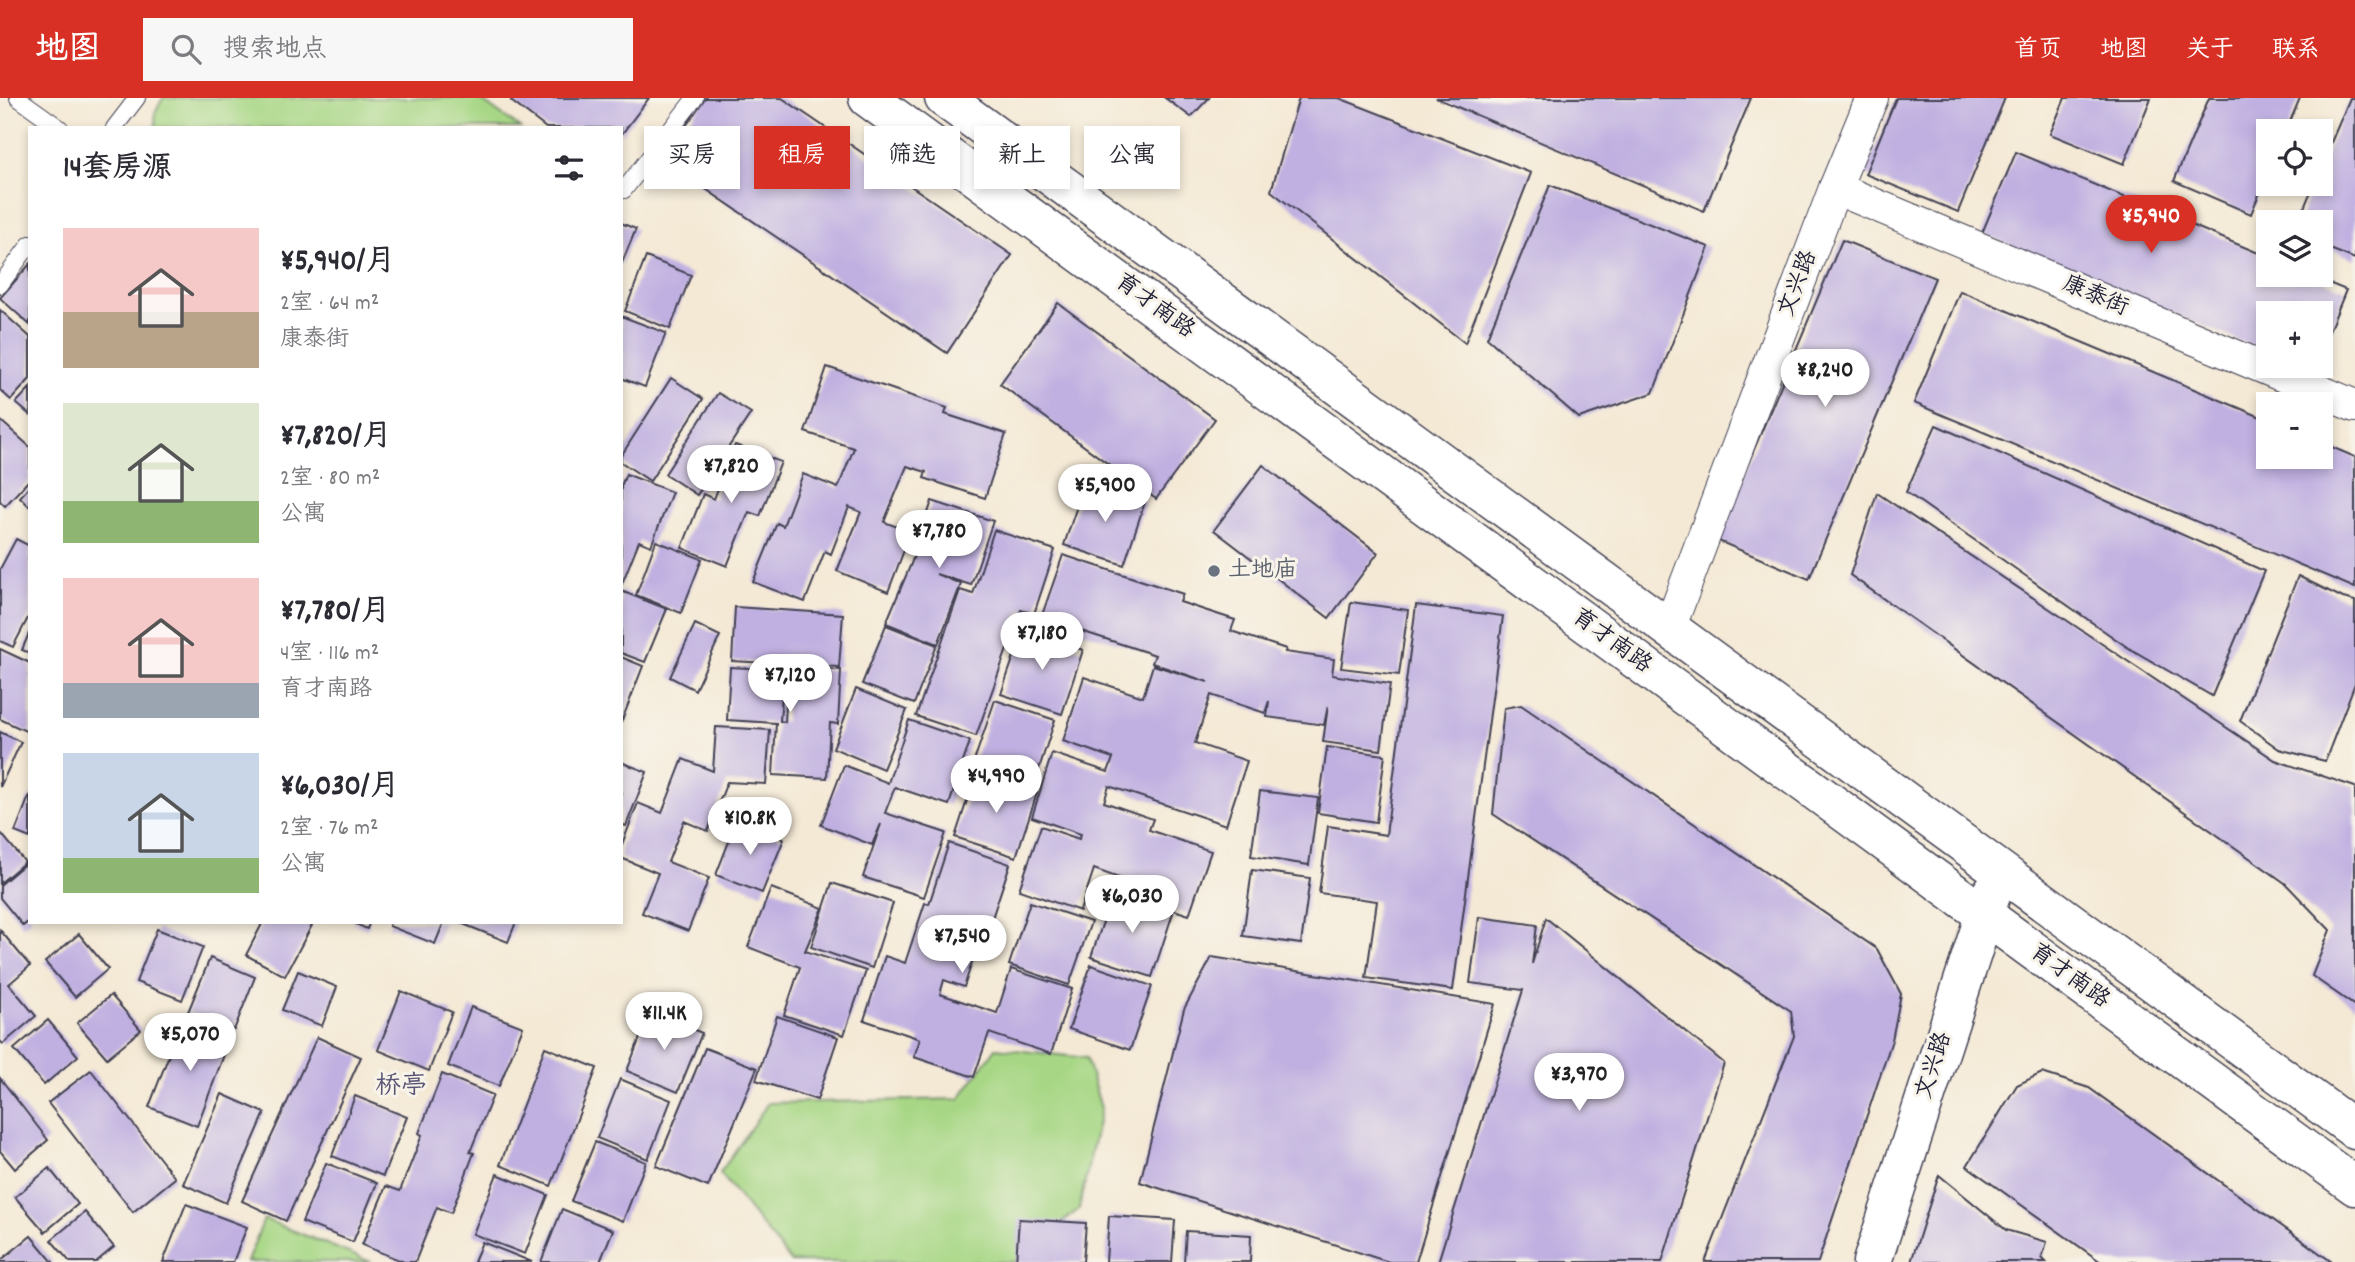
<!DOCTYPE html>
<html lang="zh">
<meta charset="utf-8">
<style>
:root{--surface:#fff;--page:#f7f7f7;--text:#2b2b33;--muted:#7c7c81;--accent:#d93025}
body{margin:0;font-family:Dekko,"LXGW WenKai TC",sans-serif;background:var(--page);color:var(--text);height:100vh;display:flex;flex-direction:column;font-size:26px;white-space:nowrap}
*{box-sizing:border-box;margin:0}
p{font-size:23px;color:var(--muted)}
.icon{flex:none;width:38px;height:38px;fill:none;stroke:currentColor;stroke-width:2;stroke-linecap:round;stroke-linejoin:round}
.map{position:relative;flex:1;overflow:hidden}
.drawer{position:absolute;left:28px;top:28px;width:595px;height:798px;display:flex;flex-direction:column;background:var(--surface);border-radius:0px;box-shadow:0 4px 10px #0003}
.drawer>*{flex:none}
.top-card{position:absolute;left:644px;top:28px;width:665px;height:63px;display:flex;gap:14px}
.fabs{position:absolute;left:2256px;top:21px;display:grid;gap:14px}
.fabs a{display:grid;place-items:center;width:77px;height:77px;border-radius:0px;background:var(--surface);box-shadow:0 4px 10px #0003;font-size:35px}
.price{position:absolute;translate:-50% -60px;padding:0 16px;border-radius:24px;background:#fff;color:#222;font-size:23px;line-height:46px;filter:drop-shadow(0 2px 4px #0008)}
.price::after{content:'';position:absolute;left:50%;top:42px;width:21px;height:16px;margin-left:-10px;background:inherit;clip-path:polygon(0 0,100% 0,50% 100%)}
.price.on{background:var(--accent);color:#fff}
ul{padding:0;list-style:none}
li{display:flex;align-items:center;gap:21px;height:175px;padding:0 35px}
li span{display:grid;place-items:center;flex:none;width:196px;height:140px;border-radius:0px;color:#555}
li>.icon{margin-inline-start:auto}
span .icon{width:84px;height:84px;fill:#fffc;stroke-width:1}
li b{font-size:30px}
h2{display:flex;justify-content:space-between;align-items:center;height:84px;padding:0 35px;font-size:30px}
.chip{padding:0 24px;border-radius:0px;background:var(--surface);box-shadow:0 4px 10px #0003;font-size:24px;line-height:63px}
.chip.on{background:var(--accent);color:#fff}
header{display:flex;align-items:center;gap:42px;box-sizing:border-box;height:98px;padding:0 35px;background:var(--accent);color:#fff}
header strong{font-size:33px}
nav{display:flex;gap:38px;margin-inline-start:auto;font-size:24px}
.search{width:490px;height:63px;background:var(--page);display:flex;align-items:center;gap:18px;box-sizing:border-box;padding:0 24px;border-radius:0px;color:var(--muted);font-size:26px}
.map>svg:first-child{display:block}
</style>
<header>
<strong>地图</strong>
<div class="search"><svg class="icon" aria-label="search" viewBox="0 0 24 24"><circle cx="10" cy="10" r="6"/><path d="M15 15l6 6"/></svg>搜索地点</div>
<nav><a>首页</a><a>地图</a><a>关于</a><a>联系</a></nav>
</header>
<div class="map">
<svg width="2355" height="1164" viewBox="0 0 2355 1164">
<rect width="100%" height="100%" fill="#f7f3e8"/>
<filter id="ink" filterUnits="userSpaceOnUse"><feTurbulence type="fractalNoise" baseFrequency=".0143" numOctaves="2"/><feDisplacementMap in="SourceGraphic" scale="14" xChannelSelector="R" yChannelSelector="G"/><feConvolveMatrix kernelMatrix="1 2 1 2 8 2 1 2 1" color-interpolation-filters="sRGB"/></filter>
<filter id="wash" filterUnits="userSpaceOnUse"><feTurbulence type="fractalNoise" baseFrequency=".00686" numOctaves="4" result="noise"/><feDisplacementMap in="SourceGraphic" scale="28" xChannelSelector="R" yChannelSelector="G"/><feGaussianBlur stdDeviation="1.57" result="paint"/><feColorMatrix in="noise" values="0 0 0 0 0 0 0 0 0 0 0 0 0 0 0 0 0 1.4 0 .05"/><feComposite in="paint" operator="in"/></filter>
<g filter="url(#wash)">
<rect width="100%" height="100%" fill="#f4e9d5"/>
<!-- green -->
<g fill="#a7d785" stroke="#647c60" stroke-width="2">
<polygon points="163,0 478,0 520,30 156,30 155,15"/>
<polygon points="996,950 1086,960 1101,1010 1079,1111 1014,1164 791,1164 720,1075 768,1005 959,1001"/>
<polygon points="264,1121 371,1164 247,1164"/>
</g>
<g id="blocks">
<!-- building -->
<g fill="#c0b0e1">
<polygon points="513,0 649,0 621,37 621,30 546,30 511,3"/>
<polygon points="705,0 782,0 1012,157 947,255 663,62"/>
<polygon points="1165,0 1209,0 1191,19"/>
<polygon points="1299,0 1339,0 1531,75 1465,245 1271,93"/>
<polygon points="1436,0 1751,0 1704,113"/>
<polygon points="1896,0 2005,0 1958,114 1865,76"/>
<polygon points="2065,0 2151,0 2124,66 2050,36"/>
<polygon points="2209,0 2300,0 2286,33 2268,33 2268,75 2251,116 2174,83"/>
<polygon points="2350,0 2355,0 2355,161 2320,147 2320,124 2298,124 2314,86 2320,86 2320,70"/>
<polygon points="2016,54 2268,159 2268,177 2309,177 2346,192 2321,253 2320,215 2268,215 2268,255 1982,135"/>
<polygon points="1550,87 1709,149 1653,295 1579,320 1487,240"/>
<polygon points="621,125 636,131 621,167"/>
<polygon points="1842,142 1935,180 1809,481 1716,442"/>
<polygon points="646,159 691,177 670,231 625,213"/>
<polygon points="30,166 30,227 0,200"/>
<polygon points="1960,193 2268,322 2268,359 2320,359 2320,344 2355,359 2355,490 1914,305"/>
<polygon points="1058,205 1215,321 1156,401 1000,286"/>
<polygon points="0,212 30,239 30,281 11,302 0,292"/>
<polygon points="621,218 666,235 645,289 621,280"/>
<polygon points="827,269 947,310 945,316 1006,336 985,400 924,380 926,374 907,368 884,424 911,434 888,494 837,473 861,414 849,409 831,456 825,453 805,504 753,484 777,425 783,428 803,376 838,390 854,350 805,334"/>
<polygon points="671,280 703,301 650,383 621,364 621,358"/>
<polygon points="30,290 30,317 16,305"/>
<polygon points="718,295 751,315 697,397 665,376"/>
<polygon points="0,322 30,349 30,381 5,408 0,403"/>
<polygon points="1936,327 2264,473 2212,598 2127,549 1906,394"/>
<polygon points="735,347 781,364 760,418 749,414 727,468 682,450 703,396 714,401"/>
<polygon points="1263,367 1378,455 1329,520 1214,432"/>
<polygon points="626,376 672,394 651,448 639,443 621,488 621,388"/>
<polygon points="1085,384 1145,404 1124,467 1064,447"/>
<polygon points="30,388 30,409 20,399"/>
<polygon points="1877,395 2275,662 2355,689 2355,908 2312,878 2330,832 2285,785 1850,477"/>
<polygon points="932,403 993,423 971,487 936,476 961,486 938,546 886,525 911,466"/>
<polygon points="994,432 1055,452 1034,516 1021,512 976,638 916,618 960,492 973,496"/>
<polygon points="16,441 30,448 30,516 13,549 0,543 0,471"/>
<polygon points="656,443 702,461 681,515 636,497"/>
<polygon points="1063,457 1183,496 1180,504 1235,522 1231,533 1286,551 1285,554 1334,561 1332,577 1390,586 1381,652 1323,644 1328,608 1324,627 1267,619 1269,603 1265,615 1211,597 1195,645 1247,663 1226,727 1109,688 1104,704 1153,721 1149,732 1211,753 1189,817 1129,797 1133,785 1094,771 1080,813 1019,792 1041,728 1079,741 1081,736 1032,719 1052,655 1108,674 1113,660 1063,643 1084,579 1143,599 1153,567 1208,584 1152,565 1155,557 1041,520"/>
<polygon points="2298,478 2343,500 2355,503 2355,585 2325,663 2279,651 2240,623"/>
<polygon points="621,493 667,511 645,564 621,555"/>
<polygon points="1351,504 1408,512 1399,577 1341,570"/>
<polygon points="1416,507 1503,518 1453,892 1366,880 1377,803 1319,795 1328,728 1386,737"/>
<polygon points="735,509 843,516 839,569 732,563"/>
<polygon points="695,526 720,538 695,592 670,579"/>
<polygon points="886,527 937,547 914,606 862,586"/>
<polygon points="1023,532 1083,552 1062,616 1001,596"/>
<polygon points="30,533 30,555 22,552"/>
<polygon points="0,551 30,565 30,635 0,621"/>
<polygon points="621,559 643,568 621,625"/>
<polygon points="730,569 784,572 780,623 785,624 788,569 841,572 838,626 830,625 827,680 773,677 776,625 727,622"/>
<polygon points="856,591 907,612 883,671 833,650"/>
<polygon points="995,602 1055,622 1034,686 973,666"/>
<polygon points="1521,607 1877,851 1901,896 1892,942 1818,1164 1705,1164 1794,938 1791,913 1493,716 1504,610"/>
<polygon points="909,622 970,643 949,707 895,689 885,715 946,735 924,799 863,779 881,726 872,747 821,727 844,667 888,685"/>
<polygon points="716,629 770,632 766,686 727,684 708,733 684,723 668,764 709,780 688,833 642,815 658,775 621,760 621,749 638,705 662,715 683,661 713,673"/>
<polygon points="0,634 21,644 0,689"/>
<polygon points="1327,649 1385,657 1376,724 1318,715"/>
<polygon points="621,664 647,674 626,728 621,726"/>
<polygon points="976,675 1037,695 1016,759 955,739"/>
<polygon points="1260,693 1318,700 1309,767 1251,758"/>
<polygon points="30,696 30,740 15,734"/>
<polygon points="737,723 784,741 762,795 716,777"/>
<polygon points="0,734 25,764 0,785"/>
<polygon points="949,745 1010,766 989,829 984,828 964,889 944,882 940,896 997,915 1011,871 1072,891 1051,956 989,935 974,979 914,959 920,941 864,922 885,858 905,865 925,805 929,806"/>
<polygon points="27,764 30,766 30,822 23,828 0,800 0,787"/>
<polygon points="1252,772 1310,780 1301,846 1243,838"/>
<polygon points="832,785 893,805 872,870 811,849"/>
<polygon points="771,790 823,810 805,853 866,873 844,937 784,917 800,869 748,849"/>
<polygon points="1113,795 1173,815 1152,879 1091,859"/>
<polygon points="1030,804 1091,824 1069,887 1009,867"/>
<polygon points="1479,819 1537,827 1532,866 1546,820 1724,965 1662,1164 1438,1164 1523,892 1470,885"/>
<polygon points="263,824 307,824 312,827 285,878 246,857"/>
<polygon points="351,824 370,824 367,831"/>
<polygon points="390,824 444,824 435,846 389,828"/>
<polygon points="458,824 516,824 508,844"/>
<polygon points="157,831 203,849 182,902 136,884"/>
<polygon points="0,832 30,868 9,886 36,918 3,946 0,943"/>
<polygon points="79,836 108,871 75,899 45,864"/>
<polygon points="1212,859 1495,906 1416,1164 1389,1164 1140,1084 1184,911"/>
<polygon points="210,860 255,879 234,932 188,914"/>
<polygon points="1091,867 1152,888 1130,952 1069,931"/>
<polygon points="298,873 337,889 322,928 282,912"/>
<polygon points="401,893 452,914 429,973 378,952"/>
<polygon points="111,897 141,932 107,960 77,925"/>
<polygon points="471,909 523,929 499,988 448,968"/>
<polygon points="650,914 702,935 678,994 627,973"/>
<polygon points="777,918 838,939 817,1002 756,982"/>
<polygon points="48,922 78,958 44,987 14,951"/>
<polygon points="182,923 230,941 197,1028 149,1009"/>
<polygon points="317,939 361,959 286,1123 242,1103"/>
<polygon points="545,949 597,970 551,1088 500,1067"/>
<polygon points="705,950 757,970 708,1089 656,1068"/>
<polygon points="91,972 175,1080 133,1114 48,1005"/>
<polygon points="2042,975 2089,990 2332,1164 2101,1164 1967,1068 2017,987"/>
<polygon points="442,976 493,997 470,1054 474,1055 451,1115 437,1109 415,1164 404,1164 362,1147 386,1088 400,1093 422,1037 419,1035"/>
<polygon points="0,980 48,1042 15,1071 0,1053"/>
<polygon points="620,981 671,1002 648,1061 597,1040"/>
<polygon points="222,996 265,1015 226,1105 183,1086"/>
<polygon points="355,998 407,1019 383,1078 332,1058"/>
<polygon points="595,1044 646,1064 623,1123 571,1103"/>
<polygon points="326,1065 377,1085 353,1144 302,1124"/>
<polygon points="49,1070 78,1106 45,1134 15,1099"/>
<polygon points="497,1076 548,1097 525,1156 473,1136"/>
<polygon points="1939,1077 2006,1132 2047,1144 2042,1160 2046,1164 1911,1164"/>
<polygon points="186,1106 247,1129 233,1164 163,1164"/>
<polygon points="562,1111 613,1132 600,1164 541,1164"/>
<polygon points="85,1114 114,1149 96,1164 70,1164 51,1142"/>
<polygon points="1109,1118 1175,1122 1172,1164 1106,1164"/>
<polygon points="1019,1121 1086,1125 1083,1164 1016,1164"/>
<polygon points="1186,1133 1251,1137 1250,1164 1184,1164"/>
<polygon points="31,1138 53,1164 0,1164 0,1163"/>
<polygon points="482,1144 532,1164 474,1164"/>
</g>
</g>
</g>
<g filter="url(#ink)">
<use href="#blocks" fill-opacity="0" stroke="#424052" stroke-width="2"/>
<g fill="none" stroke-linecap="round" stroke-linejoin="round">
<defs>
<g id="service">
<polyline points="18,0 60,30"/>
<polyline points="114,30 137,0"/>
<polyline points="621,92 624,92 695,0"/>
<polyline points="0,187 30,146"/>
</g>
<g id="minor">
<polyline points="1835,90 2355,308"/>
<polyline points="1669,531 1835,90 1872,0"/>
</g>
<g id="tertiary">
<polyline points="868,0 2355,1088"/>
<polyline points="944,0 2355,1032"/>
<polyline points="1872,1164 1992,794"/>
</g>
</defs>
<!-- service casing -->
<use href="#service" stroke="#424052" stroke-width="18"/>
<!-- minor casing -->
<use href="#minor" stroke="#424052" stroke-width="34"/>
<!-- tertiary casing -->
<use href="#tertiary" stroke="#424052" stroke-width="41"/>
<!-- service -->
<use href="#service" stroke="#fff" stroke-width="16"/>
<!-- minor -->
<use href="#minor" stroke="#fff" stroke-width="32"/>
<!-- tertiary -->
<use href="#tertiary" stroke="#fff" stroke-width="38"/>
</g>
</g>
<!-- markers -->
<circle fill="#6b7280" stroke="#f7f3e8" stroke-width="2.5" cx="1214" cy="473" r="7"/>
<g text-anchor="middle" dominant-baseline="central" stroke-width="6" stroke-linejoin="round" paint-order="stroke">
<!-- street labels -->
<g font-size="23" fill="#22223b" stroke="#f7f3e8">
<text transform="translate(1799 186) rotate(-69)">文兴路</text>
<text transform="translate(2095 199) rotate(23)">康泰街</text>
<text transform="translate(1154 209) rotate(36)">育才南路</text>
<text transform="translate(1611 544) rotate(36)">育才南路</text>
<text transform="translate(2069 879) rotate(36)">育才南路</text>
<text transform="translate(1935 968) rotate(-72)">文兴路</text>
</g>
<!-- worship labels -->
<g font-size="23" fill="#5b616d" stroke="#f7f3e8" text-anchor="start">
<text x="1228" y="473">土地庙</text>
</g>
<!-- quarter labels -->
<g font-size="26" fill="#595475" stroke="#f7f3e8">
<text x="401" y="989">桥亭</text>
</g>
</g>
</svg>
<div class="fabs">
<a><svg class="icon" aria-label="locate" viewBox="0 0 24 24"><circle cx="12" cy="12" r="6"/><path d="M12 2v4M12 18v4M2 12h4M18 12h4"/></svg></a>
<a><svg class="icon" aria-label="layers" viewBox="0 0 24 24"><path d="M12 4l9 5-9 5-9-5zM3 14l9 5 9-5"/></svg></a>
<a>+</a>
<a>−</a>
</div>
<b class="price on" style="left:2151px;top:157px">¥5,940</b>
<b class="price" style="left:1825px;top:311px">¥8,240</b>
<b class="price" style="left:731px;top:407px">¥7,820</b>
<b class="price" style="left:1105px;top:426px">¥5,900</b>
<b class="price" style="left:939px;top:472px">¥7,780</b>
<b class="price" style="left:1042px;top:574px">¥7,180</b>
<b class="price" style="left:790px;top:616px">¥7,120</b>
<b class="price" style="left:996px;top:717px">¥4,990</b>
<b class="price" style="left:750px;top:759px">¥10.8K</b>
<b class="price" style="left:1132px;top:837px">¥6,030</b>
<b class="price" style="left:962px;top:877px">¥7,540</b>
<b class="price" style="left:664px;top:954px">¥11.4K</b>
<b class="price" style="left:190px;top:975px">¥5,070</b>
<b class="price" style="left:1579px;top:1015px">¥3,970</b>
<div class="top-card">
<a class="chip">买房</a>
<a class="chip on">租房</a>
<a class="chip">筛选</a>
<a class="chip">新上</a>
<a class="chip">公寓</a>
</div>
<section class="drawer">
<h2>14套房源<svg class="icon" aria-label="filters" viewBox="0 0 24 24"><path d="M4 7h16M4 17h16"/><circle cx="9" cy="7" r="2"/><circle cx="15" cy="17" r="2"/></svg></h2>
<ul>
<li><span style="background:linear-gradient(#f6c9c9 60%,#b9a48a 0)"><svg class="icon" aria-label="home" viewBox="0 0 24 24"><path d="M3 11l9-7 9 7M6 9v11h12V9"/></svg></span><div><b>¥5,940/月</b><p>2室 · 64 m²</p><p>康泰街</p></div></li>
<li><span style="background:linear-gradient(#dfe7d0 70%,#8fb573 0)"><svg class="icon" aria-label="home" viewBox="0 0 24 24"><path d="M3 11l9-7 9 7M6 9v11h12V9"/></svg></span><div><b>¥7,820/月</b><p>2室 · 80 m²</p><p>公寓</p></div></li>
<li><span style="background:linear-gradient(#f6c9c9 75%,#9aa5b1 0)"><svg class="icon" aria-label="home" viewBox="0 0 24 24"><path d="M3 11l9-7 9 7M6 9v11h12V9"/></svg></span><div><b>¥7,780/月</b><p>4室 · 116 m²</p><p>育才南路</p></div></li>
<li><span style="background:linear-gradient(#c9d6e8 75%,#8fb573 0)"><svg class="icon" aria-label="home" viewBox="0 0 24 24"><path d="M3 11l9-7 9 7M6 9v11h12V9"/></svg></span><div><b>¥6,030/月</b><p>2室 · 76 m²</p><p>公寓</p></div></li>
</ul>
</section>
</div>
